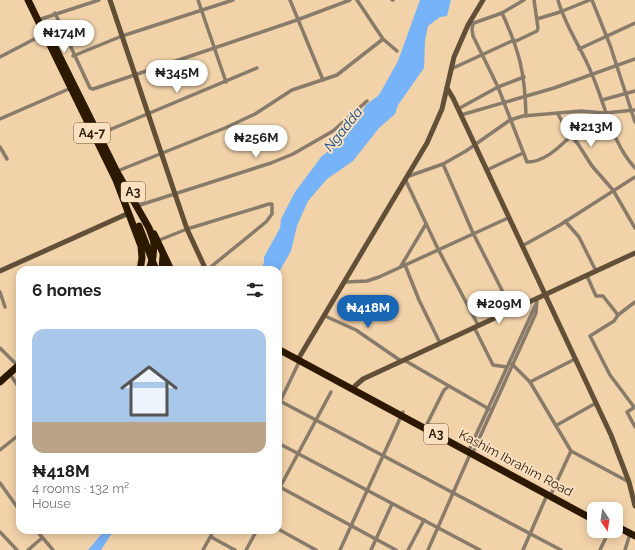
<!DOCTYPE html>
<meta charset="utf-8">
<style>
:root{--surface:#fff;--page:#f2f2f2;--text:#222;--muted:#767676;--line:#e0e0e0;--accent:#1966b5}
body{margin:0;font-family:Raleway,sans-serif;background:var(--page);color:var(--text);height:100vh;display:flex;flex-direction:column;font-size:15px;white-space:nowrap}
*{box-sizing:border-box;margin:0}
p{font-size:13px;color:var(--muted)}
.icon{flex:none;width:22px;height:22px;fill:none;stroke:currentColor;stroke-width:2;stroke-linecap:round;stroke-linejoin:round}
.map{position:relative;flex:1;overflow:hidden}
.details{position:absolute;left:16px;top:266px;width:266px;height:268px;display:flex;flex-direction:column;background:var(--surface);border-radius:12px;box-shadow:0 2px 10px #0003}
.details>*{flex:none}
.needle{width:26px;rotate:167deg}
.tools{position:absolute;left:587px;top:502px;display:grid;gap:8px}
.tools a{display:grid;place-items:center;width:36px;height:36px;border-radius:8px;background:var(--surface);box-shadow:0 2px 10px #0003;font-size:20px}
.price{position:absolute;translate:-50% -34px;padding:0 9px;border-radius:14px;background:#fff;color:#222;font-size:13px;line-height:26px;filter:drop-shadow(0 1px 2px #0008)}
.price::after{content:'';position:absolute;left:50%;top:24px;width:12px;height:9px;margin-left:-6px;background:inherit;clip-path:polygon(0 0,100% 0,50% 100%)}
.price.active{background:var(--accent);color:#fff}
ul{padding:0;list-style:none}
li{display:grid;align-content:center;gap:8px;height:212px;padding:0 16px}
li+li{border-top:1px solid var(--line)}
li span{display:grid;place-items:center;height:124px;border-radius:12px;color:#555}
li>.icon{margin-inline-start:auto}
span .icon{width:72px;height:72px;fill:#fffc;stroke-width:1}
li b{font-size:17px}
h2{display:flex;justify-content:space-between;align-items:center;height:48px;padding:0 16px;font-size:17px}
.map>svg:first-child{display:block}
</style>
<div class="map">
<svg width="635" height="550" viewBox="0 0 635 550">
<rect width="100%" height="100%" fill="#f2d2a9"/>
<!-- water -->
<g fill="#77b3f9">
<polygon points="420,0 451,0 447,16 440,17 428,26 425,41 424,68 398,105 395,114 379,128 353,161 327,179 308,201 297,226 291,251 278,274 278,270 261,270 264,262 264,257 280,228 281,219 295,192 310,172 321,157 346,137 366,105 379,95 398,61"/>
<polygon points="105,530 114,530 101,550 88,550"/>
</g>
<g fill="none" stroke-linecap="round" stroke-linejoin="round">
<!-- street -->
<g stroke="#887b6a" stroke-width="3.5">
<polyline points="198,0 226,82"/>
<polyline points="290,0 323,80"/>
<polyline points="357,0 383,39 397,51"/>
<polyline points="392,0 393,0"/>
<path d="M558,0c7,26 23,47 33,72 14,31 20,70 44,96"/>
<polyline points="592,0 610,45 635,122"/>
<polyline points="55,13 90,88 93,89 297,20 350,0"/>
<path d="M502,13c18,39 23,61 24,103"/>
<polyline points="41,19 99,0"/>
<polyline points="537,19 560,12 590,0"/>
<polyline points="471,24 502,13 524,0"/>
<path d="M473,24l-1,5 1,7 25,51 29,75c18,0 32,-15 44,-26"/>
<polyline points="514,42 537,31 538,28 534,0"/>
<polyline points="579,49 635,23"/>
<polyline points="73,56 122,36 233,0"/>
<polyline points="0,57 44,34"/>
<polyline points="451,69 514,40"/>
<polyline points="602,100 635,91"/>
<polyline points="458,109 498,87 524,77"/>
<polyline points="558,114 567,131 578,144 592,166 613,190 635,228"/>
<polyline points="461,115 554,88 635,59"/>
<polyline points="0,119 71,88"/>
<polyline points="102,133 257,68"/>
<polyline points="0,147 7,159"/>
<polyline points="443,164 473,233 512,310"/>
<polyline points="120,170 225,128 255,114 292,90 337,75 383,39"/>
<polyline points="487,170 523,153"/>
<polyline points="409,176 443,164 466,151 510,120 523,116 581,111 605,113 635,110"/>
<polyline points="406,181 438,249 478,325"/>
<polyline points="140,205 271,163 293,154 333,131 367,101"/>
<polyline points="565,221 579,237 596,271"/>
<polyline points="157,241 187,229 269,204 272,204 272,214 266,222 207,270"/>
<polyline points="522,246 560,225 635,177"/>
<polyline points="405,265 419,300 440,343"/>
<polyline points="401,266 426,224"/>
<polyline points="587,276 596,296 603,296 618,315"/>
<polyline points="346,282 367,281 379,277 508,218"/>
<polyline points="0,292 5,307"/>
<polyline points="325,316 356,330 401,361"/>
<polyline points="474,327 493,365 507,367"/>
<polyline points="0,348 15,363"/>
<polyline points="404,360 449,386 444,390 427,424"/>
<polyline points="512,364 530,382 571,451 629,482"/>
<polyline points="12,377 20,389"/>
<polyline points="530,382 575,359"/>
<polyline points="449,386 489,409"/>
<polyline points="280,401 561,550"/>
<polyline points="278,406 300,360"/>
<polyline points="634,407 610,375 590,336 614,321 618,315 635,302"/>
<polyline points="635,407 627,412 635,427"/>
<polyline points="557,425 596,403"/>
<polyline points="278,443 480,550"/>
<polyline points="470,448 536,304"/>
<polyline points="0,450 20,434"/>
<polyline points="474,450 536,313 537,299"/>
<polyline points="0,483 20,511"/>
<polyline points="278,486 396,550"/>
<polyline points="278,491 331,392"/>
<polyline points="552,492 571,451"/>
<polyline points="278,529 316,550"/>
<polyline points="36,530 53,550"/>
<polyline points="0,532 17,550"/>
<polyline points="211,537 235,550"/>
<polyline points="28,550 42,538"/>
<polyline points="203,550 214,530"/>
<polyline points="246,550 257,530"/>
<polyline points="340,550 403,412"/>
<polyline points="371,550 392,504"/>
<polyline points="408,550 424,520"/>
<polyline points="428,550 471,452"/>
<polyline points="523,550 547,495"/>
<polyline points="600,550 609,531"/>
<polyline points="625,550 629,537"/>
</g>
<!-- secondary -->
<g stroke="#624f37" stroke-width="5">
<polyline points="110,0 175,194 187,229 206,270"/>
<polyline points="447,88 453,98 611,435 629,482 635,506"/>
<polyline points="0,271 129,213"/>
<polyline points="300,356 427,143 442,109 454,57 468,25 483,0"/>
<polyline points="355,386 363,379 635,253"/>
</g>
<!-- highway -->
<g stroke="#2c1900" stroke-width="7">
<polyline points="28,0 116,180 141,246 142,258 140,270"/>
<polyline points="53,43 117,172 149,228 154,242"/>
<polyline points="139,226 156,270"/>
<polyline points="154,234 171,270"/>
<polyline points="162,270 163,256"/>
<polyline points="278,349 594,520"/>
<polyline points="0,382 20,364"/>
<polyline points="616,526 635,536"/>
</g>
<!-- highway-bridge -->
<polyline stroke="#2c1900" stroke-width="7" points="149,270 153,257 154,242"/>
</g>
<g text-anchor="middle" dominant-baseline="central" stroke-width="4" stroke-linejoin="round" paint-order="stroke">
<!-- shield labels -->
<g fill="#fae0bf" stroke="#685843" stroke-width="1">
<rect x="74" y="123" width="36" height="20" rx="3"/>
<rect x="121" y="182" width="24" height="20" rx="3"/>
<rect x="424" y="424" width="24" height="20" rx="3"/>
</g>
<g font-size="12" font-weight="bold" fill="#2a1e0e">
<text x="92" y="133">A4-7</text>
<text x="133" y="192">A3</text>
<text x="436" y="434">A3</text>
</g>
<!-- street labels -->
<g font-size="13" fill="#2a1e0e" stroke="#fae0bf">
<text transform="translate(516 463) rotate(28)">Kashim Ibrahim Road</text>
</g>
<!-- water labels -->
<g font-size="14" font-style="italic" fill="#0e4c8b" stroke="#fae0bf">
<text transform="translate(343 129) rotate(-51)">Ngadda</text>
</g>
</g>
</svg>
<div class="tools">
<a><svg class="needle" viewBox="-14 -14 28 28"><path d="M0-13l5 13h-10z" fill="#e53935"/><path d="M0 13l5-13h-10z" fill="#767676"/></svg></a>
</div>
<b class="price" style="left:64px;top:54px">₦174M</b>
<b class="price" style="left:177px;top:94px">₦345M</b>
<b class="price" style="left:591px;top:148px">₦213M</b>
<b class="price" style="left:256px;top:159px">₦256M</b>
<b class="price" style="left:499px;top:325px">₦209M</b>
<b class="price active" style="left:368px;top:329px">₦418M</b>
<section class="details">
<h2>6 homes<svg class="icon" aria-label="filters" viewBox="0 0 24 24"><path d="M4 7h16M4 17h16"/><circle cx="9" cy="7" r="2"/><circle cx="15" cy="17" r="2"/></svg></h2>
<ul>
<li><span style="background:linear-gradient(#a9c7e8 75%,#b9a48a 0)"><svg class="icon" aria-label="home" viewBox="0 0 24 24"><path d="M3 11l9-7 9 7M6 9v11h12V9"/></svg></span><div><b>₦418M</b><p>4 rooms · 132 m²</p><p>House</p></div></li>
</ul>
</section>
</div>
